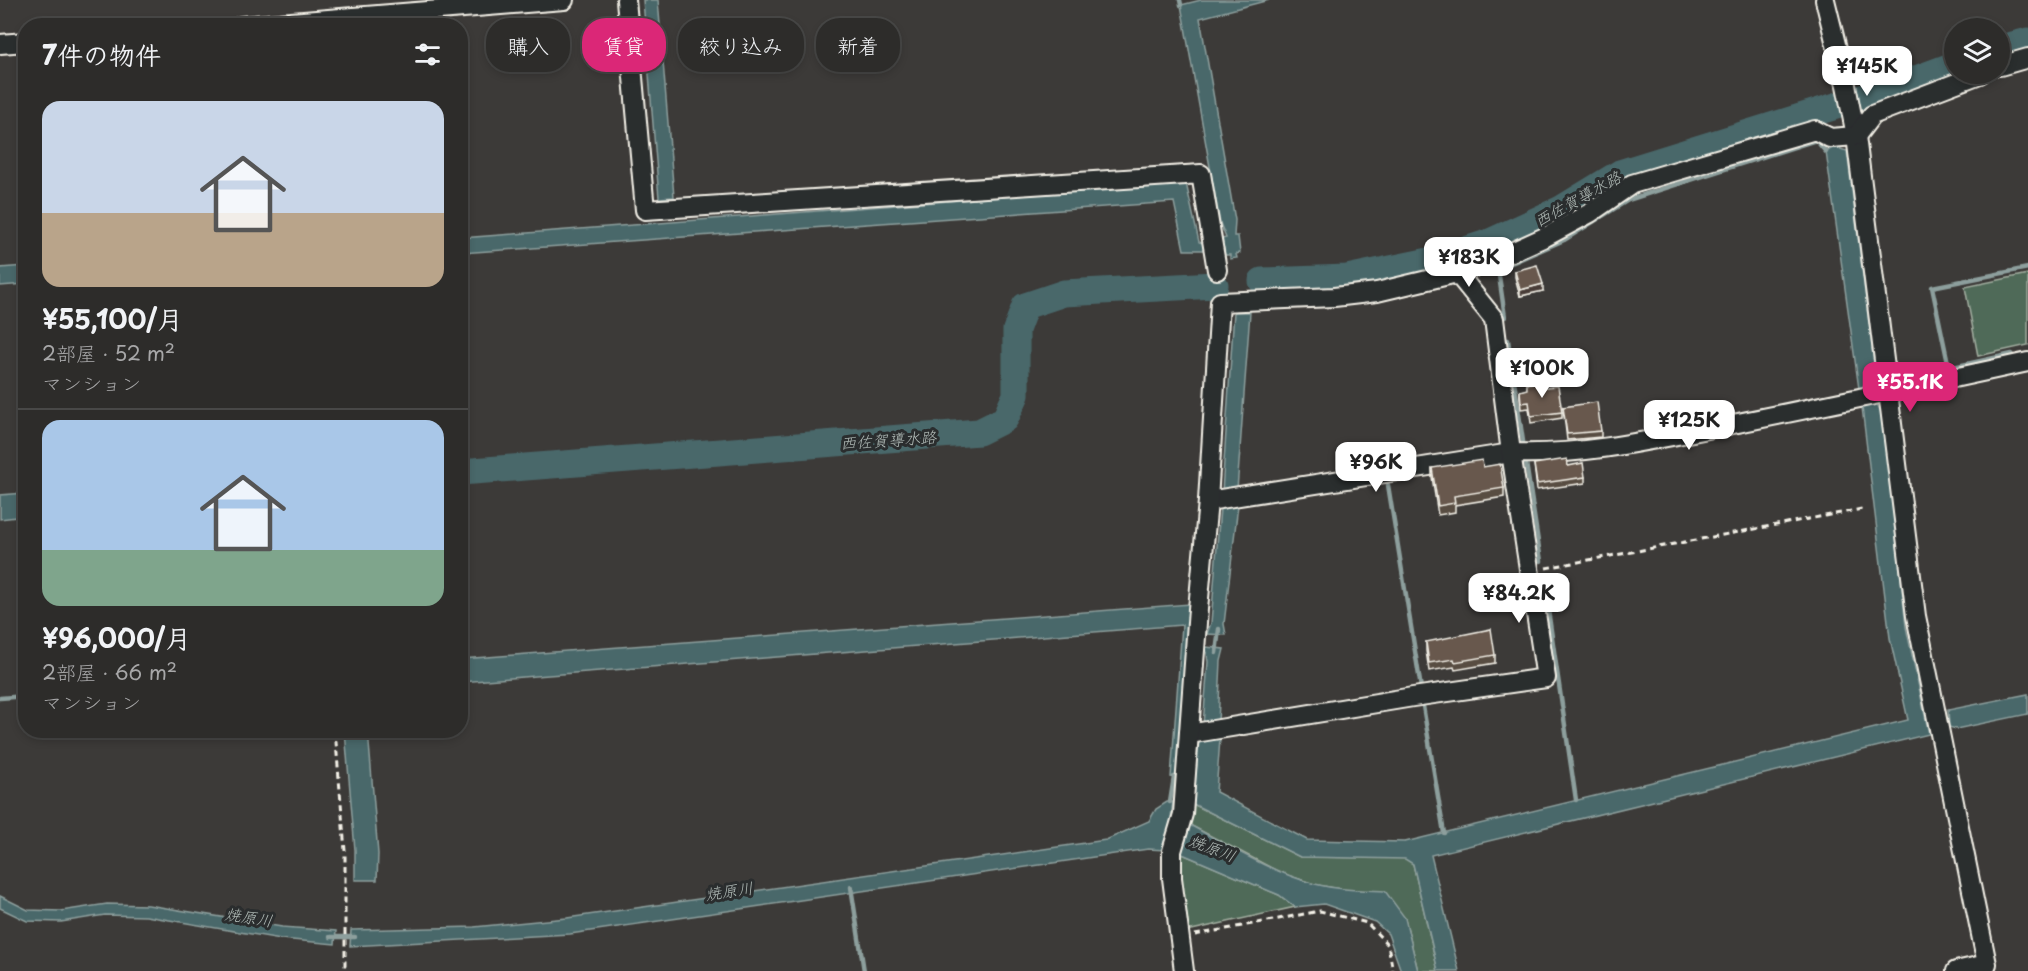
<!DOCTYPE html>
<html lang="ja">
<meta charset="utf-8">
<style>
:root{--surface:#2d2c2a;--page:#353432;--text:#f1f3f6;--muted:#a7a7a8;--line:#484847;--accent:#db2777}
body{margin:0;font-family:"Playpen Sans","Klee One",sans-serif;background:var(--page);color:var(--text);height:100vh;display:flex;flex-direction:column;font-size:22px;white-space:nowrap}
*{box-sizing:border-box;margin:0}
p{font-size:20px;color:var(--muted)}
.icon{flex:none;width:33px;height:33px;fill:none;stroke:currentColor;stroke-width:2;stroke-linecap:round;stroke-linejoin:round}
.map{position:relative;flex:1;overflow:hidden}
.sheet{position:absolute;left:18px;top:18px;width:450px;height:720px;display:flex;flex-direction:column;background:var(--surface);border-radius:24px;box-shadow:0 3px 9px #0003,0 0 0 2px var(--line)}
.sheet>*{flex:none}
.top-card{position:absolute;left:486px;top:18px;width:570px;height:54px;display:flex;gap:12px}
.buttons{position:absolute;left:1944px;top:18px;display:grid;gap:12px}
.buttons a{display:grid;place-items:center;width:66px;height:66px;border-radius:50%;background:var(--surface);box-shadow:0 3px 9px #0003,0 0 0 2px var(--line);font-size:30px}
.price{position:absolute;translate:-50% -51px;padding:0 14px;border-radius:12px;background:#fff;color:#222;font-size:20px;line-height:39px;filter:drop-shadow(0 2px 3px #0008)}
.price::after{content:'';position:absolute;left:50%;top:36px;width:18px;height:14px;margin-left:-9px;background:inherit;clip-path:polygon(0 0,100% 0,50% 100%)}
.price.current{background:var(--accent);color:#fff}
ul{padding:0;list-style:none}
li{display:grid;align-content:center;gap:12px;height:318px;padding:0 24px}
li+li{border-top:2px solid var(--line)}
li span{display:grid;place-items:center;height:186px;border-radius:18px;color:#555}
li>.icon{margin-inline-start:auto}
span .icon{width:108px;height:108px;fill:#fffc;stroke-width:1}
li b{font-size:26px}
h2{display:flex;justify-content:space-between;align-items:center;height:72px;padding:0 24px;font-size:26px}
.chip{padding:0 21px;border-radius:24px;background:var(--surface);box-shadow:0 3px 9px #0003,0 0 0 2px var(--line);font-size:21px;line-height:54px}
.chip.current{background:var(--accent);color:#fff}
.map>svg:first-child{display:block}
</style>
<div class="map">
<svg width="2028" height="971" viewBox="0 0 2028 971">
<rect width="100%" height="100%" fill="#3c3a38"/>
<filter id="ink" filterUnits="userSpaceOnUse"><feTurbulence type="fractalNoise" baseFrequency=".0167" numOctaves="2"/><feDisplacementMap in="SourceGraphic" scale="12" xChannelSelector="R" yChannelSelector="G"/><feConvolveMatrix kernelMatrix="1 2 1 2 8 2 1 2 1" color-interpolation-filters="sRGB"/></filter>
<g filter="url(#ink)">
<!-- green -->
<g fill="#506a59" stroke="#a2aea0" stroke-width="1.5">
<polygon points="2028,274 2028,345 1978,356 1965,287"/>
<polygon points="1193,804 1300,857 1405,858 1413,864 1438,971 1418,971 1405,918 1347,890 1317,885 1281,873 1188,824"/>
<polygon points="1180,853 1279,895 1295,907 1187,931 1178,877"/>
</g>
<!-- water -->
<g fill="#49686b" stroke="#8d9f9d" stroke-width="1.5">
<polygon points="643,0 658,0 674,197 659,198"/>
<polygon points="1201,0 1269,0 1200,18 1235,220 1234,236 1238,236 1240,253 1236,254 1237,258 1230,259 1230,255 1225,255 1224,248 1217,249 1217,243 1222,243 1222,239 1226,238 1220,223 1181,5"/>
<polygon points="1834,147 1847,151 1877,387 1859,389 1826,152"/>
<polygon points="1186,183 1199,242 1203,243 1204,250 1184,250 1174,202 461,253 461,238"/>
<polygon points="25,266 25,284 0,286 0,268"/>
<polygon points="1234,312 1250,312 1237,490 1222,492"/>
<polygon points="1877,404 1884,419 1906,627 1929,734 1431,855 1459,971 1438,971 1413,864 1405,859 1300,857 1193,804 1199,741 1220,739 1216,792 1307,840 1405,842 1908,720 1890,638 1862,407"/>
<polygon points="25,493 25,516 0,519 0,495"/>
<polygon points="1238,505 1224,624 1226,635 1207,634 1211,623 1220,508"/>
<polygon points="1190,604 1177,778 1171,777 1182,625 461,682 461,659"/>
<polygon points="1206,647 1224,649 1221,661 1218,723 1203,725 1208,662"/>
<polygon points="2028,694 2028,714 1956,729 1949,727 1948,710"/>
<polygon points="345,731 368,731 378,854 377,880 355,880 355,850"/>
<path d="M1167,802h6c-3,18 -2,32 -7,48l-18,-1 -578,85 -220,12 1,-16 123,-3 93,-9 539,-78 43,-19 7,-12z"/>
<path d="M1188,824c41,22 82,48 127,60 23,6 47,6 70,7l20,27 13,53h-17l-13,-37 -13,-12 -51,-18 -29,3 -16,-12 -99,-42z"/>
<polygon points="0,896 28,910 61,911 107,904 148,905 282,927 336,931 335,944 281,939 146,916 105,915 61,922 27,921 0,908"/>
</g>
<g fill="none" stroke-linecap="round" stroke-linejoin="round">
<!-- stream -->
<g stroke="#8d9f9d" stroke-width="4.5">
<polyline points="1180,0 1181,5"/>
<polyline points="1505,317 1498,269 1564,240 1628,200 1816,140 1826,152"/>
<polyline points="1508,340 1524,448"/>
<polyline points="1949,368 1932,287 2028,268"/>
<polyline points="1899,379 2012,354"/>
<polyline points="1526,463 1541,561"/>
<polyline points="1388,485 1421,688"/>
<polyline points="1543,576 1576,800"/>
<polyline points="1216,653 1219,629"/>
<polyline points="0,698 26,696"/>
<polyline points="1423,706 1444,833"/>
<polyline points="1170,802 1174,777"/>
<polyline points="851,887 864,971"/>
<polyline points="330,937 355,937"/>
</g>
<!-- river -->
<g stroke="#49686b" stroke-width="27">
<polyline points="2000,48 2028,41"/>
<polyline points="1262,281 1347,278 1434,260 1490,242 1561,209 1620,173 1881,92 1954,65"/>
<polyline points="460,472 979,432 1005,419 1016,395 1016,330 1025,306 1064,293 1215,285"/>
</g>
<defs>
<g id="minor">
<polyline points="626,0 645,210 1201,174 1217,270"/>
<polyline points="1825,0 1846,85 1856,136 1916,616 1987,964 1956,971"/>
<polyline points="241,26 564,0"/>
<polyline points="0,44 26,42"/>
<polyline points="2000,66 2028,58"/>
<path d="M1208,501l303,-48c74,3 145,-14 217,-28 100,-20 200,-41 300,-63"/>
<polyline points="1189,734 1413,697 1546,678 1511,453 1494,319 1457,273"/>
<polyline points="1184,971 1172,878 1172,851 1183,814 1198,609 1208,501 1220,302 1334,297 1377,292 1457,273 1494,260 1547,236 1590,213 1632,184 1815,130 1830,138 1856,136 1872,115 1980,74"/>
</g>
</defs>
<!-- minor casing -->
<use href="#minor" stroke="#f4f1e8" stroke-width="22"/>
<!-- path -->
<g stroke="#f4f1e8" stroke-width="3" stroke-dasharray="6 4.5" stroke-linecap="butt">
<polyline points="1546,568 1862,509"/>
<polyline points="335,730 345,851 345,971"/>
<polyline points="1195,935 1320,911 1367,923 1388,945 1393,971"/>
</g>
<!-- minor -->
<use href="#minor" stroke="#2a2d2e" stroke-width="18"/>
</g>
<!-- wall -->
<g fill="#594d43" stroke="#f4f1e8" stroke-width="1.5">
<polygon points="1515,271 1543,291 1520,296 1515,277"/>
<polygon points="1527,384 1540,388 1562,412 1562,418 1531,423 1529,408 1521,409 1520,397 1520,391 1527,390"/>
<polygon points="1563,407 1601,431 1601,437 1567,440"/>
<polygon points="1534,464 1568,466 1585,477 1585,483 1537,490"/>
<polygon points="1483,467 1504,488 1504,497 1455,505 1455,512 1438,515 1432,477 1432,468"/>
<polygon points="1426,642 1495,655 1495,663 1455,670 1454,667 1429,671 1426,651"/>
</g>
<!-- shaded-wall -->
<polygon fill="#483e37" stroke="#f4f1e8" stroke-width="1.5" points="1543,284 1543,291 1520,296 1520,290"/>
<!-- building -->
<g fill="#67594e" stroke="#f4f1e8" stroke-width="1.5">
<polygon points="1537,265 1543,284 1520,290 1515,271"/>
<polygon points="1539,382 1540,388 1558,386 1562,412 1531,416 1529,402 1521,403 1520,391 1527,389 1527,384"/>
<polygon points="1597,402 1601,431 1567,434 1563,407"/>
<polygon points="1567,459 1568,466 1583,463 1585,477 1537,484 1534,464"/>
<polygon points="1482,460 1483,467 1500,464 1504,488 1454,496 1455,503 1438,506 1432,468"/>
<polygon points="1491,629 1495,655 1455,662 1454,659 1429,663 1426,642"/>
</g>
</g>
<g text-anchor="middle" dominant-baseline="central" stroke-width="6" stroke-linejoin="round" paint-order="stroke">
<!-- water labels -->
<g font-size="16" font-style="italic" fill="#b0bab6" stroke="#2a2d2e">
<text transform="translate(1577 198) rotate(-29)">西佐賀導水路</text>
<text transform="translate(888 439) rotate(-4)">西佐賀導水路</text>
<text transform="translate(1213 847) rotate(21)">焼原川</text>
<text transform="translate(729 890) rotate(-8)">焼原川</text>
<text transform="translate(249 916) rotate(9)">焼原川</text>
</g>
</g>
</svg>
<div class="buttons">
<a><svg class="icon" aria-label="layers" viewBox="0 0 24 24"><path d="M12 4l9 5-9 5-9-5zM3 14l9 5 9-5"/></svg></a>
</div>
<b class="price" style="left:1867px;top:97px">¥145K</b>
<b class="price" style="left:1469px;top:288px">¥183K</b>
<b class="price" style="left:1542px;top:399px">¥100K</b>
<b class="price current" style="left:1910px;top:413px">¥55.1K</b>
<b class="price" style="left:1689px;top:451px">¥125K</b>
<b class="price" style="left:1376px;top:493px">¥96K</b>
<b class="price" style="left:1519px;top:624px">¥84.2K</b>
<div class="top-card">
<a class="chip">購入</a>
<a class="chip current">賃貸</a>
<a class="chip">絞り込み</a>
<a class="chip">新着</a>
</div>
<section class="sheet">
<h2>7件の物件<svg class="icon" aria-label="filters" viewBox="0 0 24 24"><path d="M4 7h16M4 17h16"/><circle cx="9" cy="7" r="2"/><circle cx="15" cy="17" r="2"/></svg></h2>
<ul>
<li><span style="background:linear-gradient(#c9d6e8 60%,#b9a48a 0)"><svg class="icon" aria-label="home" viewBox="0 0 24 24"><path d="M3 11l9-7 9 7M6 9v11h12V9"/></svg></span><div><b>¥55,100/月</b><p>2部屋 · 52 m²</p><p>マンション</p></div></li>
<li><span style="background:linear-gradient(#a9c7e8 70%,#7fa58c 0)"><svg class="icon" aria-label="home" viewBox="0 0 24 24"><path d="M3 11l9-7 9 7M6 9v11h12V9"/></svg></span><div><b>¥96,000/月</b><p>2部屋 · 66 m²</p><p>マンション</p></div></li>
</ul>
</section>
</div>
